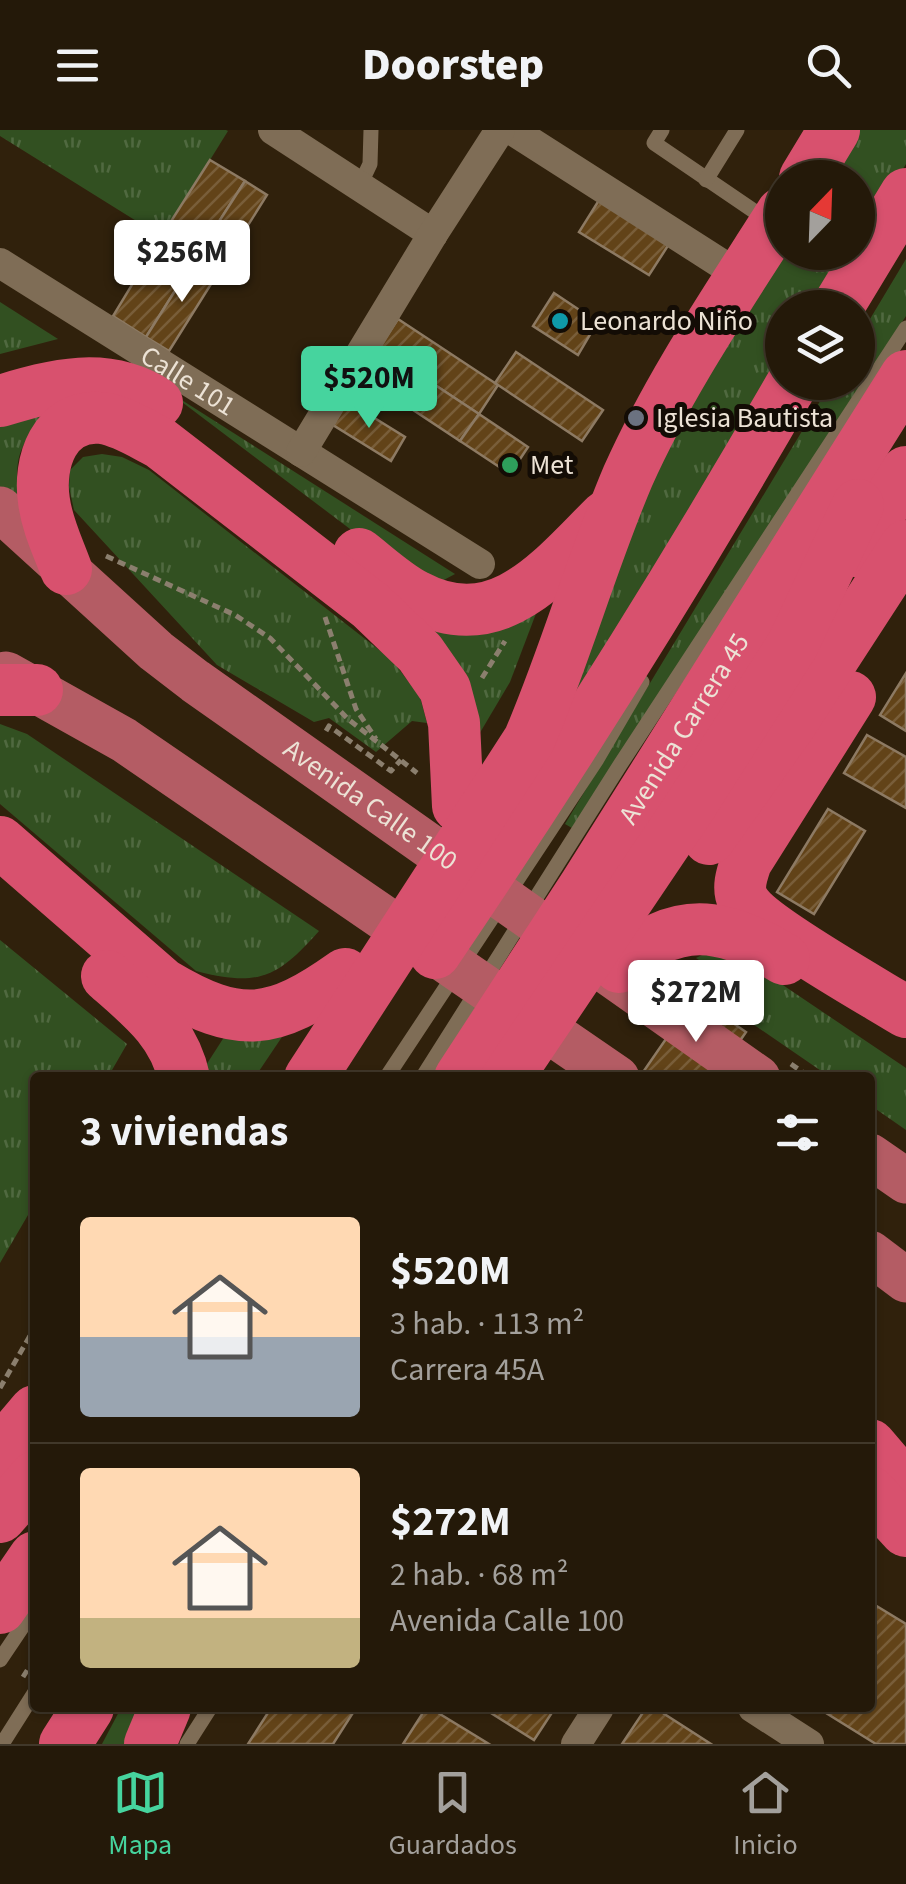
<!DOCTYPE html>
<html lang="es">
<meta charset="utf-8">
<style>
:root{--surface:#241909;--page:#2c2212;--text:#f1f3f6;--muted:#a3a09c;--line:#41382a;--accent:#46d49e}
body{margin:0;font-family:"Source Sans 3",sans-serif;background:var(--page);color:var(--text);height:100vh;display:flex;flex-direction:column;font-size:38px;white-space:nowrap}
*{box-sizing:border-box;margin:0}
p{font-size:32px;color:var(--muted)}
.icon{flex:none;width:55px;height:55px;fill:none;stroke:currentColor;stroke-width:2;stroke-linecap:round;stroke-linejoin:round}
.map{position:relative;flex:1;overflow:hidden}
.side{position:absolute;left:30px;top:942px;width:845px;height:640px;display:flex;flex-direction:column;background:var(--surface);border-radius:10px;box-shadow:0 2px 8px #0004,0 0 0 2px var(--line)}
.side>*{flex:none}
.needle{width:65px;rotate:23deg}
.buttons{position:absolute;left:765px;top:30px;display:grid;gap:20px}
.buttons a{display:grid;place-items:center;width:110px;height:110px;border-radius:50%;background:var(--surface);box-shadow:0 2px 8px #0004,0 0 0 2px var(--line);font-size:50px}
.price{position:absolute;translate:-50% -85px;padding:0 22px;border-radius:10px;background:#fff;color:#222;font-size:32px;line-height:65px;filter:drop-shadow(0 2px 5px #0008)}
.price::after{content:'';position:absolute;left:50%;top:60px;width:30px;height:22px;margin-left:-15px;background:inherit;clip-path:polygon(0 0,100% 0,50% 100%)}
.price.selected{background:var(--accent);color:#111}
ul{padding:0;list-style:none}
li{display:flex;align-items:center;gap:30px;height:250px;padding:0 50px}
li+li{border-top:2px solid var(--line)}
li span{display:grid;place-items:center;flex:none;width:280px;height:200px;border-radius:10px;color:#555}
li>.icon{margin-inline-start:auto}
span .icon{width:120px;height:120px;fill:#fffc;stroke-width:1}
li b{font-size:42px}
h2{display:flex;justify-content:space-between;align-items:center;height:120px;padding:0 50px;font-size:42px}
header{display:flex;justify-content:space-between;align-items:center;height:130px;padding:0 50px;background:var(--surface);font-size:45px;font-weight:800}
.tab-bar{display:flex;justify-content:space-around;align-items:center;height:140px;border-top:2px solid var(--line);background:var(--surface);font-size:28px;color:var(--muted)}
.tab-bar a{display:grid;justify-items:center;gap:5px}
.tab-bar .selected{color:var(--accent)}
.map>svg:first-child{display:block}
</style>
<header><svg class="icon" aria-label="menu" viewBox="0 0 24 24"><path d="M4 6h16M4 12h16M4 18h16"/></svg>Doorstep<svg class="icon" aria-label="search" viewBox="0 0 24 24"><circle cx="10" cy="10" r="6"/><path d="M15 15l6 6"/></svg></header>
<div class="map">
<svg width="906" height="1614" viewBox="0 0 906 1614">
<defs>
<pattern id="grass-tufts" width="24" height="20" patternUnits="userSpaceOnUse" patternTransform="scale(2.5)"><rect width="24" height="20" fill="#325021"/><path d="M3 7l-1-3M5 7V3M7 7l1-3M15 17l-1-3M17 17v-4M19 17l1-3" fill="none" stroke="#506940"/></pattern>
<pattern id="building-hatch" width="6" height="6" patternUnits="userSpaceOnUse" patternTransform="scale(2.5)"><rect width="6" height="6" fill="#624318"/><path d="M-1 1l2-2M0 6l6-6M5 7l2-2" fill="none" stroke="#795e39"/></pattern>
</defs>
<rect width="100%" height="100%" fill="#30210c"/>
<!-- grass -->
<g fill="url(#grass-tufts)">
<polygon points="0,0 226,0 228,1 162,107 0,6"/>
<polygon points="858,0 906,0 906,34 858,110 858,48 828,48"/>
<polygon points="782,122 849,123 815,177 782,178 782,233 686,399 532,626 661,326"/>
<polygon points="906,129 906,186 572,698 565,694 831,253 858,252 858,209"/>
<polygon points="0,172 58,209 0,224"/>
<polygon points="166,260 455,444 440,452 411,445"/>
<path d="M50,284c-35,34 -34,42 -32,89l-18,-14v-71z"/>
<polygon points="102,324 122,327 149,340 392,530 420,567 427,593 412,591 376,622 329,588 314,592 217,535 74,380 69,357 70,340 83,327"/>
<polygon points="543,465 510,552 465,628 403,483"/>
<path d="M0,594l27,10 292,197c-42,47 -60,56 -123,40l-196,-167z"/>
<polygon points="0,810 127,914 108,947 35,948 35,1073 0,1133"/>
<polygon points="712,820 753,835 906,938 906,1000 870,975 870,948 830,947 725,875 738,856 696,828"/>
<polygon points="288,898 255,947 202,947 201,943 228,901"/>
<polygon points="121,1578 144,1578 128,1614 102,1614"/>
</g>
<!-- building -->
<g fill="url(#building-hatch)" stroke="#8d7a63" stroke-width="2.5">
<polygon points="210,30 245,51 195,129 161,107"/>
<polygon points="245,51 267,65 218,143 195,129"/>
<polygon points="601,67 671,111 649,145 579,102"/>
<polygon points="161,107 195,129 146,207 113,186"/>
<polygon points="195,129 218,143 169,221 146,207"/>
<polygon points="554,163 587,185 580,196 591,203 578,225 533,196"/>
<polygon points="398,189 498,255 479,284 379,218"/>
<polygon points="379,218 479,284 460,311 362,246"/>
<polygon points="516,222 603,280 582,311 495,253"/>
<polygon points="347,271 405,307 391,331 333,295"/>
<polygon points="479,284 528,317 510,344 460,311"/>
<polygon points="906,543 906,601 880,585"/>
<polygon points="867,605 906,627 906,678 844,643"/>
<polygon points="828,679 865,701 814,784 777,762"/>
<polygon points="695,867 746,902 714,948 639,948"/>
<polygon points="870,1472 906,1494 906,1614 876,1614 818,1578 870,1578"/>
<polygon points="271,1578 356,1578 333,1614 248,1614"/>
<polygon points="426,1578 430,1578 489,1614 403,1614"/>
<polygon points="483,1578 555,1578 534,1610"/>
<polygon points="646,1578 655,1578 711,1614 622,1614"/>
</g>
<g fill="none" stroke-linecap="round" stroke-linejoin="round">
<!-- path -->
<g stroke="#8b7f6e" stroke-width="5" stroke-dasharray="8 5" stroke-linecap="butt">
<polyline points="106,426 235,485 270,508 348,589 417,643"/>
<polyline points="325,487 356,579 376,609"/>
<polyline points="482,548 505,511"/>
<polyline points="326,601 329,596 391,641 401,630"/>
<polyline points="699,840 721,855 708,874"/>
<polyline points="791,934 811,948"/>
<polyline points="35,1213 32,1218 35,1220"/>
<polyline points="0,1258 35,1197"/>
<polyline points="23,1547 35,1528"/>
</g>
<!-- lane -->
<g stroke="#7f6d56" stroke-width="15">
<polyline points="662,0 654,13 770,92"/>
<polyline points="706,50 737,0"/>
<polyline points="359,57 370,34 371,0"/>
<polyline points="386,948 597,629 642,552"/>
<polyline points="422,948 620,635 906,198"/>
<polyline points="0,1530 35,1478"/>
<polyline points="2,1614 35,1562"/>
<polyline points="187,1614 210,1578"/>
</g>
<!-- street -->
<g stroke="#7f6d56" stroke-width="30">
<polyline points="273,0 433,104"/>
<polyline points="512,0 742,147"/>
<path id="s1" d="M0,133l480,301"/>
<polyline points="301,322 433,104 500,0"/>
<polyline points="753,1578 809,1614"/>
<polyline points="576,1614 599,1578"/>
</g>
<!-- primary -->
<g stroke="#b45c64" stroke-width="45">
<path id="s2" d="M0,379l156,142 39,30 563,397"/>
<polyline points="6,544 124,610 617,948"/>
<polyline points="870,1026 906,1051"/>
<polyline points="870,1123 906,1150"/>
</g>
<!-- highway -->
<g stroke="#d8516e" stroke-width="52">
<polyline points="805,48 834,0"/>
<polyline points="837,178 906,64"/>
<path d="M0,271c54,-16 106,-31 157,2"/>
<polyline points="854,421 906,342"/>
<path d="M359,424c18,14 37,32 57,42 83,44 136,-27 190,-80"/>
<path d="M66,439c-8,-22 -19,-44 -22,-68 -6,-38 10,-88 58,-83 21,3 40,16 58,25l211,163 49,47 25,36 9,34 4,83"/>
<polyline points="0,560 37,560"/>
<path d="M850,567l-104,165c-4,12 -9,26 -3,38 14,27 131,92 163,112"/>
<polyline points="709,709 789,596 906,416"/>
<path d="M0,712l163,142c77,46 110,41 182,-10"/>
<path d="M435,823c126,-186 246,-376 358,-571"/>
<path d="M619,837c56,-53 104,-45 165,-8"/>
<path d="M107,846c34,30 67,55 77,102"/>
<path d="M310,948l219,-338c37,-86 62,-177 99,-264 41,-92 100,-178 154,-263"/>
<path id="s3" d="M460,948l125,-192 321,-510"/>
<polyline points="507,948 689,678 793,514 858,375"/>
<polyline points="870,1315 906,1357"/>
<polyline points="0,1322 35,1281"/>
<polyline points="870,1362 906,1401"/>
<polyline points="0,1387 35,1347"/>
<polyline points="0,1478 35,1427"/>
<polyline points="65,1614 88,1578"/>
<polyline points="150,1614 165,1578"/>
</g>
</g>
<!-- markers -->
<circle fill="#0f9aa8" stroke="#130c05" stroke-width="4" cx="560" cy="191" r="10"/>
<circle fill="#6b7280" stroke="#130c05" stroke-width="4" cx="636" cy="288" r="10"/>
<circle fill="#2e9e5b" stroke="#130c05" stroke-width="4" cx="510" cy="335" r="10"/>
<g text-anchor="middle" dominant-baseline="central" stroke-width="10" stroke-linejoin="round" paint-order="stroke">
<!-- poi labels -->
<g font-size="28" fill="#ece2d5" stroke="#130c05" text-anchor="start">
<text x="580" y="191">Leonardo Niño</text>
<text x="656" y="288">Iglesia Bautista</text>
<text x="530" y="335">Met</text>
</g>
<!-- street labels -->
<g font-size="28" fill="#ece2d5" stroke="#130c05">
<text stroke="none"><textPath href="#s1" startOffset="222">Calle 101</textPath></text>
<text stroke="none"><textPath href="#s3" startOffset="415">Avenida Carrera 45</textPath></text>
<text stroke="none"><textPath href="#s2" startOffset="475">Avenida Calle 100</textPath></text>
</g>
</g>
</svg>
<div class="buttons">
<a><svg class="needle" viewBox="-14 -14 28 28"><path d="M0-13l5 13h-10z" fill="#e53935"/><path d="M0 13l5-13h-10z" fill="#a3a09c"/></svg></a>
<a><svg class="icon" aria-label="layers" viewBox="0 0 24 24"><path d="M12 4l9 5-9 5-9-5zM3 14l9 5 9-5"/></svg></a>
</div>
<b class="price" style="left:182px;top:175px">$256M</b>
<b class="price selected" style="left:369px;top:301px">$520M</b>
<b class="price" style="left:696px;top:915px">$272M</b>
<section class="side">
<h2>3 viviendas<svg class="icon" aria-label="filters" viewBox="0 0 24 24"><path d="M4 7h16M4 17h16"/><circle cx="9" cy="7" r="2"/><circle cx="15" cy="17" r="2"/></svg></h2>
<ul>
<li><span style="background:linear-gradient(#ffd9b3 60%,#9aa5b1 0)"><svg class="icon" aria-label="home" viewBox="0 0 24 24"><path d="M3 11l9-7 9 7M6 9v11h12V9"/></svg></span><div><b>$520M</b><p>3 hab. · 113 m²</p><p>Carrera 45A</p></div></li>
<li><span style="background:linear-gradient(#ffd9b3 75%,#c2b280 0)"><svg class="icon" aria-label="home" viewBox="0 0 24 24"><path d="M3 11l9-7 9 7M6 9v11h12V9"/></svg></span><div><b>$272M</b><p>2 hab. · 68 m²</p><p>Avenida Calle 100</p></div></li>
</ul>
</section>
</div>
<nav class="tab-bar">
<a class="selected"><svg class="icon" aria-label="map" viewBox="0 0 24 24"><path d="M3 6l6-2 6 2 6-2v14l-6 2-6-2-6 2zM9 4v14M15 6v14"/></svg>Mapa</a>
<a><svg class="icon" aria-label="saved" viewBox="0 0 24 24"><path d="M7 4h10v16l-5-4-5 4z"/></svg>Guardados</a>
<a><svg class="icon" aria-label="home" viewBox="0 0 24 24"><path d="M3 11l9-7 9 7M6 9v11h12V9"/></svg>Inicio</a>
</nav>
